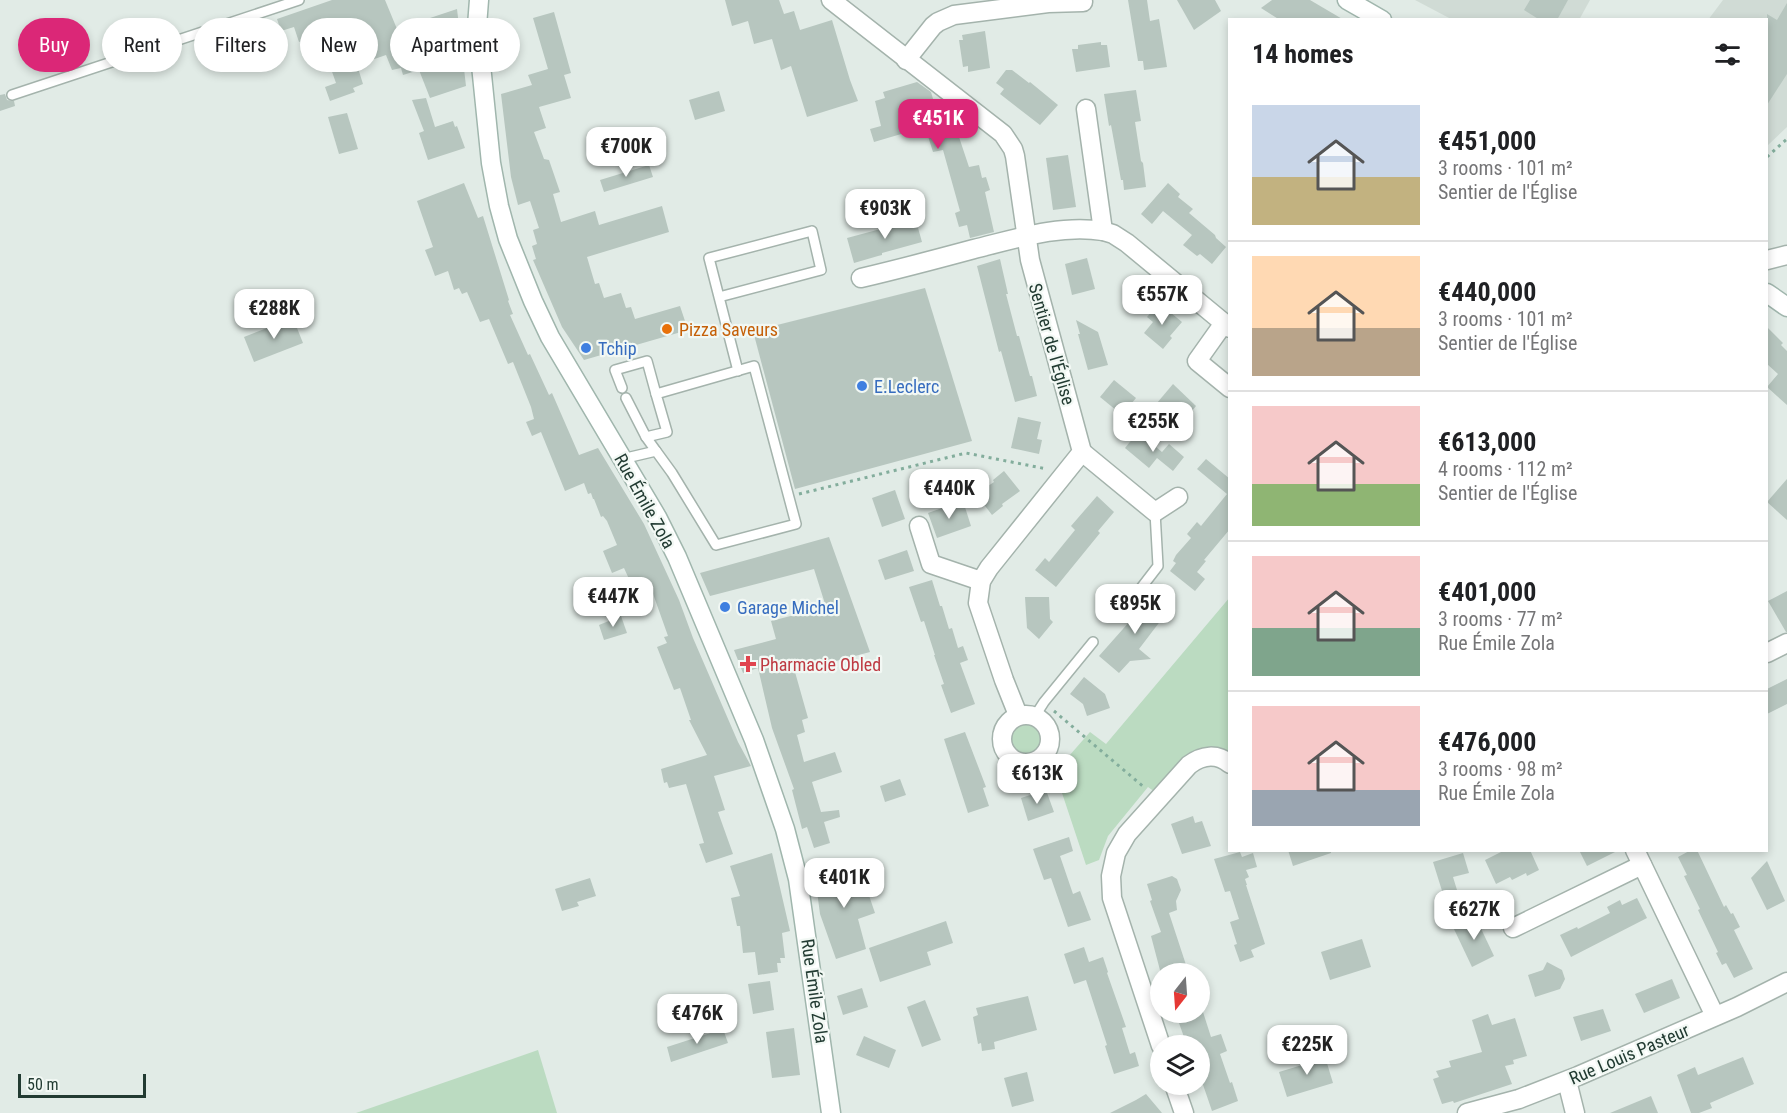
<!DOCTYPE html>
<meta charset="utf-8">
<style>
:root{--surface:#fff;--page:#f6f6f6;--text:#202124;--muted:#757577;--line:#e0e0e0;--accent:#db2777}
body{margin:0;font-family:"Roboto Condensed",sans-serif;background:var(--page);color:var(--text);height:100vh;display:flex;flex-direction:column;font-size:22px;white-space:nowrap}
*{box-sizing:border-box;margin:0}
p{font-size:20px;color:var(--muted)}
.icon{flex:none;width:33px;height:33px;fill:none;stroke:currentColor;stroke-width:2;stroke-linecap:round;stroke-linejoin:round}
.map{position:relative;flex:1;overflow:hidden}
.side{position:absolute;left:1228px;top:18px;width:540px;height:834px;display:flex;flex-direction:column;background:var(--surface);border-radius:0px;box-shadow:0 3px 9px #0003}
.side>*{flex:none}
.banner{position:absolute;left:18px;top:18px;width:570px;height:54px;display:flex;gap:12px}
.needle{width:39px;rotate:197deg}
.tools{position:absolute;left:1150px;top:963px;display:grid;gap:12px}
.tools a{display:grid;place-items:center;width:60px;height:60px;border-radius:50%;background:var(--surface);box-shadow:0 3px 9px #0003;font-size:30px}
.scale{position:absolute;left:18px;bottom:15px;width:128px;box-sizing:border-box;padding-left:6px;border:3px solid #223b32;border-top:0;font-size:16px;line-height:21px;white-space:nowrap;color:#223b32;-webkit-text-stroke:4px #f2f8f4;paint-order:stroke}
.price{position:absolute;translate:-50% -51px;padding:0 14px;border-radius:12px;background:#fff;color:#222;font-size:20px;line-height:39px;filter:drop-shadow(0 2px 3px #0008)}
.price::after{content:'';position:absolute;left:50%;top:36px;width:18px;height:14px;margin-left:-9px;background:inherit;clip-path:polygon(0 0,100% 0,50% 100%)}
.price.active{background:var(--accent);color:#fff}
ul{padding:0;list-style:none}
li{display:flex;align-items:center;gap:18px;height:150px;padding:0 24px}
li+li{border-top:2px solid var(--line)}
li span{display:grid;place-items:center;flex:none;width:168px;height:120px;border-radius:0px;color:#555}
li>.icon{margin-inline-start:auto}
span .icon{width:72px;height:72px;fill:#fffc;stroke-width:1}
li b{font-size:26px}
h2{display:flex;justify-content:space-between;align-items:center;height:72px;padding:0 24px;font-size:26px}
.tag{padding:0 21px;border-radius:27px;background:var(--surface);box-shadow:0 3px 9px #0003;font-size:21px;line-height:54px}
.tag.active{background:var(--accent);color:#fff}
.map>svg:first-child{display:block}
</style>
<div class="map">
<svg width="1787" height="1113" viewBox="0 0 1787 1113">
<rect width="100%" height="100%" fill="#e1ebe6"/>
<!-- built -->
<g fill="#d0dbd5">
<polygon points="1415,0 1590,0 1579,20 1451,19"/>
<polygon points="1723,0 1787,0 1787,127 1767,146 1767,20 1708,20"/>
</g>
<!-- green -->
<g fill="#bbdbc1">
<path d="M1230,597v156c-36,-17 -55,15 -75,39l-7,-5 -40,49 -9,24 -13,5 -31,-93 35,-40 16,12z"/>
<circle cx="1025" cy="739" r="19"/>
<polygon points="538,1050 557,1113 356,1113"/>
</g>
<!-- building -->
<g fill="#b7c6bf">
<polygon points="332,0 385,0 397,29 457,9 466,86 430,98 419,70 403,75 401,68 392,70 386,55 357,65 363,84 353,88 355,92 330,101 325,87 336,83 319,35 299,42 294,27 281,31 277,19"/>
<polygon points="725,0 779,0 784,14 794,11 800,30 832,20 850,80 858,101 807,117 791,66 781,70 772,39 754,44 748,21 732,26"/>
<polygon points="1128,0 1147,0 1150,21 1159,19 1167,67 1144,70 1143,61 1138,61"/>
<polygon points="1177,0 1215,0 1221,11 1194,30"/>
<polygon points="1272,0 1310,0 1344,20 1280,20 1261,8"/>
<polygon points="1530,0 1568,0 1557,20 1540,20 1524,10"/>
<polygon points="1787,3 1787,74 1767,105 1767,14 1777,20"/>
<polygon points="554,12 571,73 564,75 571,98 539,107 546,128 534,132 544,159 549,160 560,192 553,194 561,222 595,211 599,225 662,206 669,232 587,257 595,284 599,283 604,298 621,293 626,308 631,307 635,319 680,306 688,330 584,360 562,327 533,260 536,259 532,246 537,244 533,230 539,228 530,201 518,205 511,177 501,94 532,85 528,75 548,69 533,18"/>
<polygon points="985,31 990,68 968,72 968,66 963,67 959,40 963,40 962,35"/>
<polygon points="1101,42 1101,45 1107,45 1110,67 1076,72 1072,49 1078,49 1078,45"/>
<polygon points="1006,70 1012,70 1029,83 1030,82 1058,105 1040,125 1000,94 1004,89 996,83"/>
<polygon points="917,82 931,92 940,123 955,118 961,136 959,137 969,167 979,165 982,178 986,177 990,190 985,192 994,232 970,238 967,225 959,227 955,213 960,211 943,150 933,152 925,127 874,142 870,129 881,126 875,101 885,98 883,92"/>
<polygon points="1136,90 1141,121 1135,122 1141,161 1143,163 1146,187 1124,190 1123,180 1121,180 1111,125 1109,126 1104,94"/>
<polygon points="719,91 725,111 695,120 689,100"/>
<polygon points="5,94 7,100 14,101 15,106 0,111 0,95"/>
<polygon points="426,98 435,127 453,121 455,127 457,126 465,148 428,160 419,133 424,131 412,100"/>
<polygon points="347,113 358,149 339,154 328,117"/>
<polygon points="1068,155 1076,207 1053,210 1046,158"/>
<polygon points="649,165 653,177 604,192 600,180"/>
<polygon points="464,183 478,218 483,216 509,300 508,301 513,314 510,315 528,355 530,354 549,395 552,393 579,455 598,448 644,524 679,600 693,638 738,742 751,766 714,776 725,810 718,812 733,854 706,863 699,844 704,843 686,784 669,788 667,782 664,783 661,769 707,755 689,720 691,720 680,688 674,690 657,647 667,643 664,637 668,636 652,591 644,595 641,586 634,590 624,568 612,573 603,551 617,545 607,521 603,516 601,517 594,499 593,499 591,493 588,494 584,483 565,491 541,432 532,436 526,422 534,419 531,407 513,362 508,364 489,319 480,322 467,292 462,294 459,288 454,290 448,271 435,276 431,265 425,250 433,247 417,201"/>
<polygon points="1168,183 1180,194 1178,197 1193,209 1189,213 1215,235 1216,238 1226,247 1212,264 1200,254 1197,256 1183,245 1192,235 1163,211 1152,224 1141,214"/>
<polygon points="915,217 922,242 882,253 882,255 878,256 854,263 847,238 888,227 887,224"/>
<polygon points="1087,258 1095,289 1072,295 1065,264"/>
<polygon points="1000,259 1008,294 1006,294 1017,336 1019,336 1030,376 1032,376 1037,396 1015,402 1001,351 999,352 977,266"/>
<polygon points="925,288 972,441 795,489 753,331"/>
<polygon points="1159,303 1182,322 1170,336 1172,338 1163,349 1144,333 1153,322 1147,317"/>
<polygon points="293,318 303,343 254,362 244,337"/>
<polygon points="1076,320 1098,332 1108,365 1088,370 1078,334 1080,334"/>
<polygon points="1767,327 1783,343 1781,345 1787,351 1787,405 1767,387 1778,374 1767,364"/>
<polygon points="1114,380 1136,398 1122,415 1100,397"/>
<polygon points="1173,384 1196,406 1182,423 1157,403"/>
<polygon points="1018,417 1041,422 1037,439 1042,440 1039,454 1011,448"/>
<polygon points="1138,432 1162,452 1169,444 1184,457 1173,471 1157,458 1149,468 1125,448"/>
<polygon points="1206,459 1230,479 1230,529 1204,560 1206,561 1197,572 1205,579 1195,591 1170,571 1176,563 1173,561 1176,555 1191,538 1187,534 1197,522 1201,526 1227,494 1197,469"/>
<polygon points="1004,471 1020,491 1002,504 1003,506 992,515 976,494 994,482 993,480"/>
<polygon points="1787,479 1787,520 1767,502"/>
<polygon points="895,490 905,519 882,527 872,498"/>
<polygon points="1097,496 1114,512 1098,531 1100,533 1056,587 1035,570 1045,558 1049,562 1075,530 1071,526"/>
<polygon points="964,504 971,526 937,538 928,513 945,507 946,510"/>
<polygon points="829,537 870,652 795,672 808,718 802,720 805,732 797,735 804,762 835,752 842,772 812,782 821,812 839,810 840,817 824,822 830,843 814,848 807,827 802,829 792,790 794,789 772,728 758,668 743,673 734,650 776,639 771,621 826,607 814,569 710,596 700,573"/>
<polygon points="907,550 914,571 885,580 878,560"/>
<polygon points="932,580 940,606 942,606 949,629 952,628 958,648 963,646 968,660 960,663 975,704 951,713 941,685 944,684 934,655 935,655 924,621 921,622 909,587"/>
<polygon points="1787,591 1787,632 1786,632 1768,601"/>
<polygon points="1154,594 1171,607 1139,649 1151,659 1130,661 1119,673 1099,656"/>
<polygon points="1025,597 1049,597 1050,619 1053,622 1039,639 1027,628"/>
<polygon points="621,616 627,633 604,640 599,625"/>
<polygon points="1084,677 1105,694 1110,708 1087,716 1083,704 1070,694"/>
<polygon points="1787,679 1787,704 1767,714 1767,689"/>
<polygon points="965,732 986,787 983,788 989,806 968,813 944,739"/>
<polygon points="900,779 906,795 885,802 880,786"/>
<polygon points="1046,790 1054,812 1028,821 1021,798"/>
<polygon points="1193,816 1195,823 1202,821 1211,846 1182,854 1171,824"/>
<polygon points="1069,837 1073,851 1060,856 1073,894 1080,891 1091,920 1068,927 1051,878 1044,880 1033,849"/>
<polygon points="1288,850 1331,850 1331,853 1293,866"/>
<polygon points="1505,850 1530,850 1539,870 1527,876 1526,873 1512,880 1510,877 1496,884 1485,860"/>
<polygon points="1579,850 1619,850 1587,866"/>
<polygon points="1691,850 1697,850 1724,907 1726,905 1731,914 1733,913 1740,927 1734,930 1753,969 1734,978 1726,963 1722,965 1716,953 1718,952 1698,910 1700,909 1684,876 1687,875 1678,857"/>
<polygon points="1240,852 1242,857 1253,853 1257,867 1246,870 1249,877 1245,879 1247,885 1246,885 1265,944 1251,950 1254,957 1240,962 1234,945 1237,944 1230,922 1239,919 1230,891 1225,892 1214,859"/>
<polygon points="772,853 790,931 782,933 785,958 780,958 781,963 777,963 778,972 758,975 755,952 743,953 740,926 737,926 731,898 740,896 730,866"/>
<polygon points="1463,853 1469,873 1453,877 1457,890 1443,894 1433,862"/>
<polygon points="1767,861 1785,901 1767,910 1751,878"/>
<polygon points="856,867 861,879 863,878 875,913 858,919 866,949 836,959 820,914 815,876 833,870 834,874"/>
<polygon points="1172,876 1177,879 1181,890 1176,901 1177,910 1169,913 1189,974 1161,974 1151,936 1161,932 1150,901 1152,900 1147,884"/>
<polygon points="590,878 596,896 577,902 579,906 562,911 555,889"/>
<polygon points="1637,898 1647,918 1571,957 1560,935 1577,927 1578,929 1610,913 1607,907 1620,900 1622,905"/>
<polygon points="1475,916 1494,956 1472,967 1453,927"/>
<polygon points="946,921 953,943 927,952 931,965 880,982 869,948"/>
<polygon points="1362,939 1371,967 1330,980 1321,952"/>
<polygon points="1084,947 1089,962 1103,957 1108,972 1107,973 1126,1027 1122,1028 1130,1054 1135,1052 1139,1066 1114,1074 1105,1046 1107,1045 1086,980 1074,984 1064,954"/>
<polygon points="1547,962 1562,970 1565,979 1560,989 1535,997 1528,975 1543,970"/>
<polygon points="1672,979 1680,998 1644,1013 1635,994"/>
<polygon points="770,981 774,1010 753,1014 748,984"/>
<polygon points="862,988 868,1007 843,1015 837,996"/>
<polygon points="1028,996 1037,1030 994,1042 995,1049 982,1051 981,1043 978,1044 973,1017 978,1015 976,1008"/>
<polygon points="925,1000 941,1040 922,1047 907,1007"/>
<polygon points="1603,1009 1611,1031 1581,1041 1573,1017"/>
<polygon points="1175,1012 1200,1012 1200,1014 1200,1012 1203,1012 1211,1037 1221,1034 1227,1051 1220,1054 1230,1083 1232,1082 1238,1101 1212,1111 1200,1076 1200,1046 1189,1046 1186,1036 1184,1037"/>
<polygon points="1488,1014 1492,1025 1515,1018 1527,1056 1513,1060 1514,1064 1505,1066 1512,1084 1454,1103 1453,1101 1442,1104 1433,1079 1439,1077 1436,1071 1451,1067 1449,1061 1482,1052 1472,1020"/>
<polygon points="794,1028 800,1075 772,1078 766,1032"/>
<polygon points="723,1029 728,1043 671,1062 667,1047"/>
<polygon points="864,1036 896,1050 889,1068 856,1055"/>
<polygon points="1323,1050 1333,1083 1287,1097 1279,1072 1312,1062 1310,1054"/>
<polygon points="1743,1057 1754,1084 1710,1103 1712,1108 1699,1113 1691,1113 1677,1075 1695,1067 1698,1075"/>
<polygon points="1027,1072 1034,1101 1012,1107 1004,1078"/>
<polygon points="1146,1094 1162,1113 1110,1113 1136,1100"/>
<polygon points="1651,1096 1658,1113 1610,1113"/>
</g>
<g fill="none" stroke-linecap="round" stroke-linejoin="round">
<defs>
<g id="lane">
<polyline points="12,95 299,0"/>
<polyline points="719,297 821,270 812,231 709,258 738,371"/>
<polyline points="622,388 615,370 647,361 656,394"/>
<polyline points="626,398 646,437 656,451"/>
<polyline points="622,459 656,451 672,473 716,545 796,524 754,366 656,394 667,432 646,437"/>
<polyline points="1128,605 1158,566 1155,512"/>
<polyline points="1035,716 1044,702 1093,642"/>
</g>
<g id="street">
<polyline points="831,0 1003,134 1013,149 1015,156 1030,260 1082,452 989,568 981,581 978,603 1004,680 1018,715"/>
<polyline points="906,60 933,26 938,22 954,15 1048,3 1083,2"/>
<polyline points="1103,231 1113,234 1127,243 1230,328"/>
<polyline points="1767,260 1787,255"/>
<path d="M861,278c38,-9 76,-19 113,-29 41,-10 86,-25 129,-18l-17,-122"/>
<polyline points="1224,323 1197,361 1230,388"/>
<polyline points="1082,452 1155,512 1178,497"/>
<polyline points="919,526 931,564 981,581"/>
<polyline points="1767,653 1787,643"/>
<circle cx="1026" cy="739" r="24"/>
<polyline points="1635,850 1715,1016"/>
<polyline points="1513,928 1642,865"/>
<path d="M1161,1046l-49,-148 -1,-22 5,-23 11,-19 62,-69c13,-10 28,-12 41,-1"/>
<polyline points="1567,1081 1575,1113"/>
<polyline points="1174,1084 1184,1113"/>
<polyline points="1467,1113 1519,1099 1578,1076 1737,1007 1787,982"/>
</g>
<g id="secondary">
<polyline points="479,0 477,26 491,163 499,206 508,239 533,301 550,337 657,517 677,557 754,740 785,829 798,879 831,1113"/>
<polyline points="1347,0 1382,20"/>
<polyline points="1767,293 1787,307"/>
</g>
</defs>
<!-- lane casing -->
<use href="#lane" stroke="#a4b3ac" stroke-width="12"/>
<!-- street casing -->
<use href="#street" stroke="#a4b3ac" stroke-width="21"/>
<!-- secondary casing -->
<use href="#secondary" stroke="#a0b6ad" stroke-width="21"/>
<!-- path -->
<g stroke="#83ad9c" stroke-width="3" stroke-dasharray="3 4.5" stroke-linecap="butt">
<polyline points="1767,157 1787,139"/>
<polyline points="799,494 966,453 1047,469"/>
<polyline points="1054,711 1145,788"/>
</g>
<!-- lane -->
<use href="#lane" stroke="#fff" stroke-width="9"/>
<!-- street -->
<use href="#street" stroke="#fff" stroke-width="18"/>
<!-- secondary -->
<use href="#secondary" stroke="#fff" stroke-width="18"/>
</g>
<!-- markers -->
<circle fill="#e8710a" stroke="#f2f8f4" stroke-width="2" cx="667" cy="329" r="6"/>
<g fill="#3f7fe0" stroke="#f2f8f4" stroke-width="2">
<circle cx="586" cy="348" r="6"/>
<circle cx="862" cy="386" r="6"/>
<circle cx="725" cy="607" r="6"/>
</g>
<path fill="#e0444e" stroke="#f2f8f4" stroke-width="2" d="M745 655h6v6h6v6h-6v6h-6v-6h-6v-6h6z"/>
<g text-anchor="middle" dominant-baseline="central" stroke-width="4.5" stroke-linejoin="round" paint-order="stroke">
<!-- food labels -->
<g font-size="18" fill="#c56008" stroke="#f2f8f4" text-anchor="start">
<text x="679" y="329">Pizza Saveurs</text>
</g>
<!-- street labels -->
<g font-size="18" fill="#223b32" stroke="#f2f8f4">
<text transform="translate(1052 344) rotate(74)">Sentier de l'Église</text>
<text transform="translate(645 501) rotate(61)">Rue Émile Zola</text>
<text transform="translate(815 991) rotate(82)">Rue Émile Zola</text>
<text transform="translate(1629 1054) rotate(-23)">Rue Louis Pasteur</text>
</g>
<!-- shop labels -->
<g font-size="18" fill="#366cbe" stroke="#f2f8f4" text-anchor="start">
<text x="598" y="348">Tchip</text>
<text x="874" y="386">E.Leclerc</text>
<text x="737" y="607">Garage Michel</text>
</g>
<!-- health labels -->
<g font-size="18" fill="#be3a42" stroke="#f2f8f4" text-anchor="start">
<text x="760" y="664">Pharmacie Obled</text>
</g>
</g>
</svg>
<div class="tools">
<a><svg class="needle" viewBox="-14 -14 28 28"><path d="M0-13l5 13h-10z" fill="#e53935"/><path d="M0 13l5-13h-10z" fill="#757577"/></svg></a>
<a><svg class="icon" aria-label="layers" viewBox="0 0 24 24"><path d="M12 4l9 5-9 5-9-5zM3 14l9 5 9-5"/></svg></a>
</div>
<div class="scale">50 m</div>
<b class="price active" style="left:938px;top:150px">€451K</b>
<b class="price" style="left:626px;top:178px">€700K</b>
<b class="price" style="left:885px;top:240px">€903K</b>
<b class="price" style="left:1162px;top:326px">€557K</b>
<b class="price" style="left:274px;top:340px">€288K</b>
<b class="price" style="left:1153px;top:453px">€255K</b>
<b class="price" style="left:949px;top:520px">€440K</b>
<b class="price" style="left:613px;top:628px">€447K</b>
<b class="price" style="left:1135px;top:635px">€895K</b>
<b class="price" style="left:1037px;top:805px">€613K</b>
<b class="price" style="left:844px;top:909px">€401K</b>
<b class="price" style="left:1474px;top:941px">€627K</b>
<b class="price" style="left:697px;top:1045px">€476K</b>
<b class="price" style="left:1307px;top:1076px">€225K</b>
<div class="banner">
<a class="tag active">Buy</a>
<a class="tag">Rent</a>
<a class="tag">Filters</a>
<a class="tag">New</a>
<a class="tag">Apartment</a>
</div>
<section class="side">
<h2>14 homes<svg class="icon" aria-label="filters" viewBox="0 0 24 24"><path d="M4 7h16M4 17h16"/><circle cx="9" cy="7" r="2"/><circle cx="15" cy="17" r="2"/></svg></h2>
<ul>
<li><span style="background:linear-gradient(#c9d6e8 60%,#c2b280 0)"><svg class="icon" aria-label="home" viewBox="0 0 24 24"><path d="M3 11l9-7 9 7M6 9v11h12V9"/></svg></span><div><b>€451,000</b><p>3 rooms · 101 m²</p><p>Sentier de l'Église</p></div></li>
<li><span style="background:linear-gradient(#ffd9b3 60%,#b9a48a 0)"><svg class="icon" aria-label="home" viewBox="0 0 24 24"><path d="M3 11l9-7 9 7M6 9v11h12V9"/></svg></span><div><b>€440,000</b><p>3 rooms · 101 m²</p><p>Sentier de l'Église</p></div></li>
<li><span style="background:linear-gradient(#f6c9c9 65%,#8fb573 0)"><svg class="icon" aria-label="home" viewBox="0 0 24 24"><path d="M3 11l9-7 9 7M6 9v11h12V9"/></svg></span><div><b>€613,000</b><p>4 rooms · 112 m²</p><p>Sentier de l'Église</p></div></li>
<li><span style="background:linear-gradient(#f6c9c9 60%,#7fa58c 0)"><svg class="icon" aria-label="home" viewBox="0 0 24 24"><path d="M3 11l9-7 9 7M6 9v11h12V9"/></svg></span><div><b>€401,000</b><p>3 rooms · 77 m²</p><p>Rue Émile Zola</p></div></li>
<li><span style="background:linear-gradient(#f6c9c9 70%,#9aa5b1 0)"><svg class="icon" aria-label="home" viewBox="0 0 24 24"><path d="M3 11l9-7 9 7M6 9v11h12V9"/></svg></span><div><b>€476,000</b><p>3 rooms · 98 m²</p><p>Rue Émile Zola</p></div></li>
</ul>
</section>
</div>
